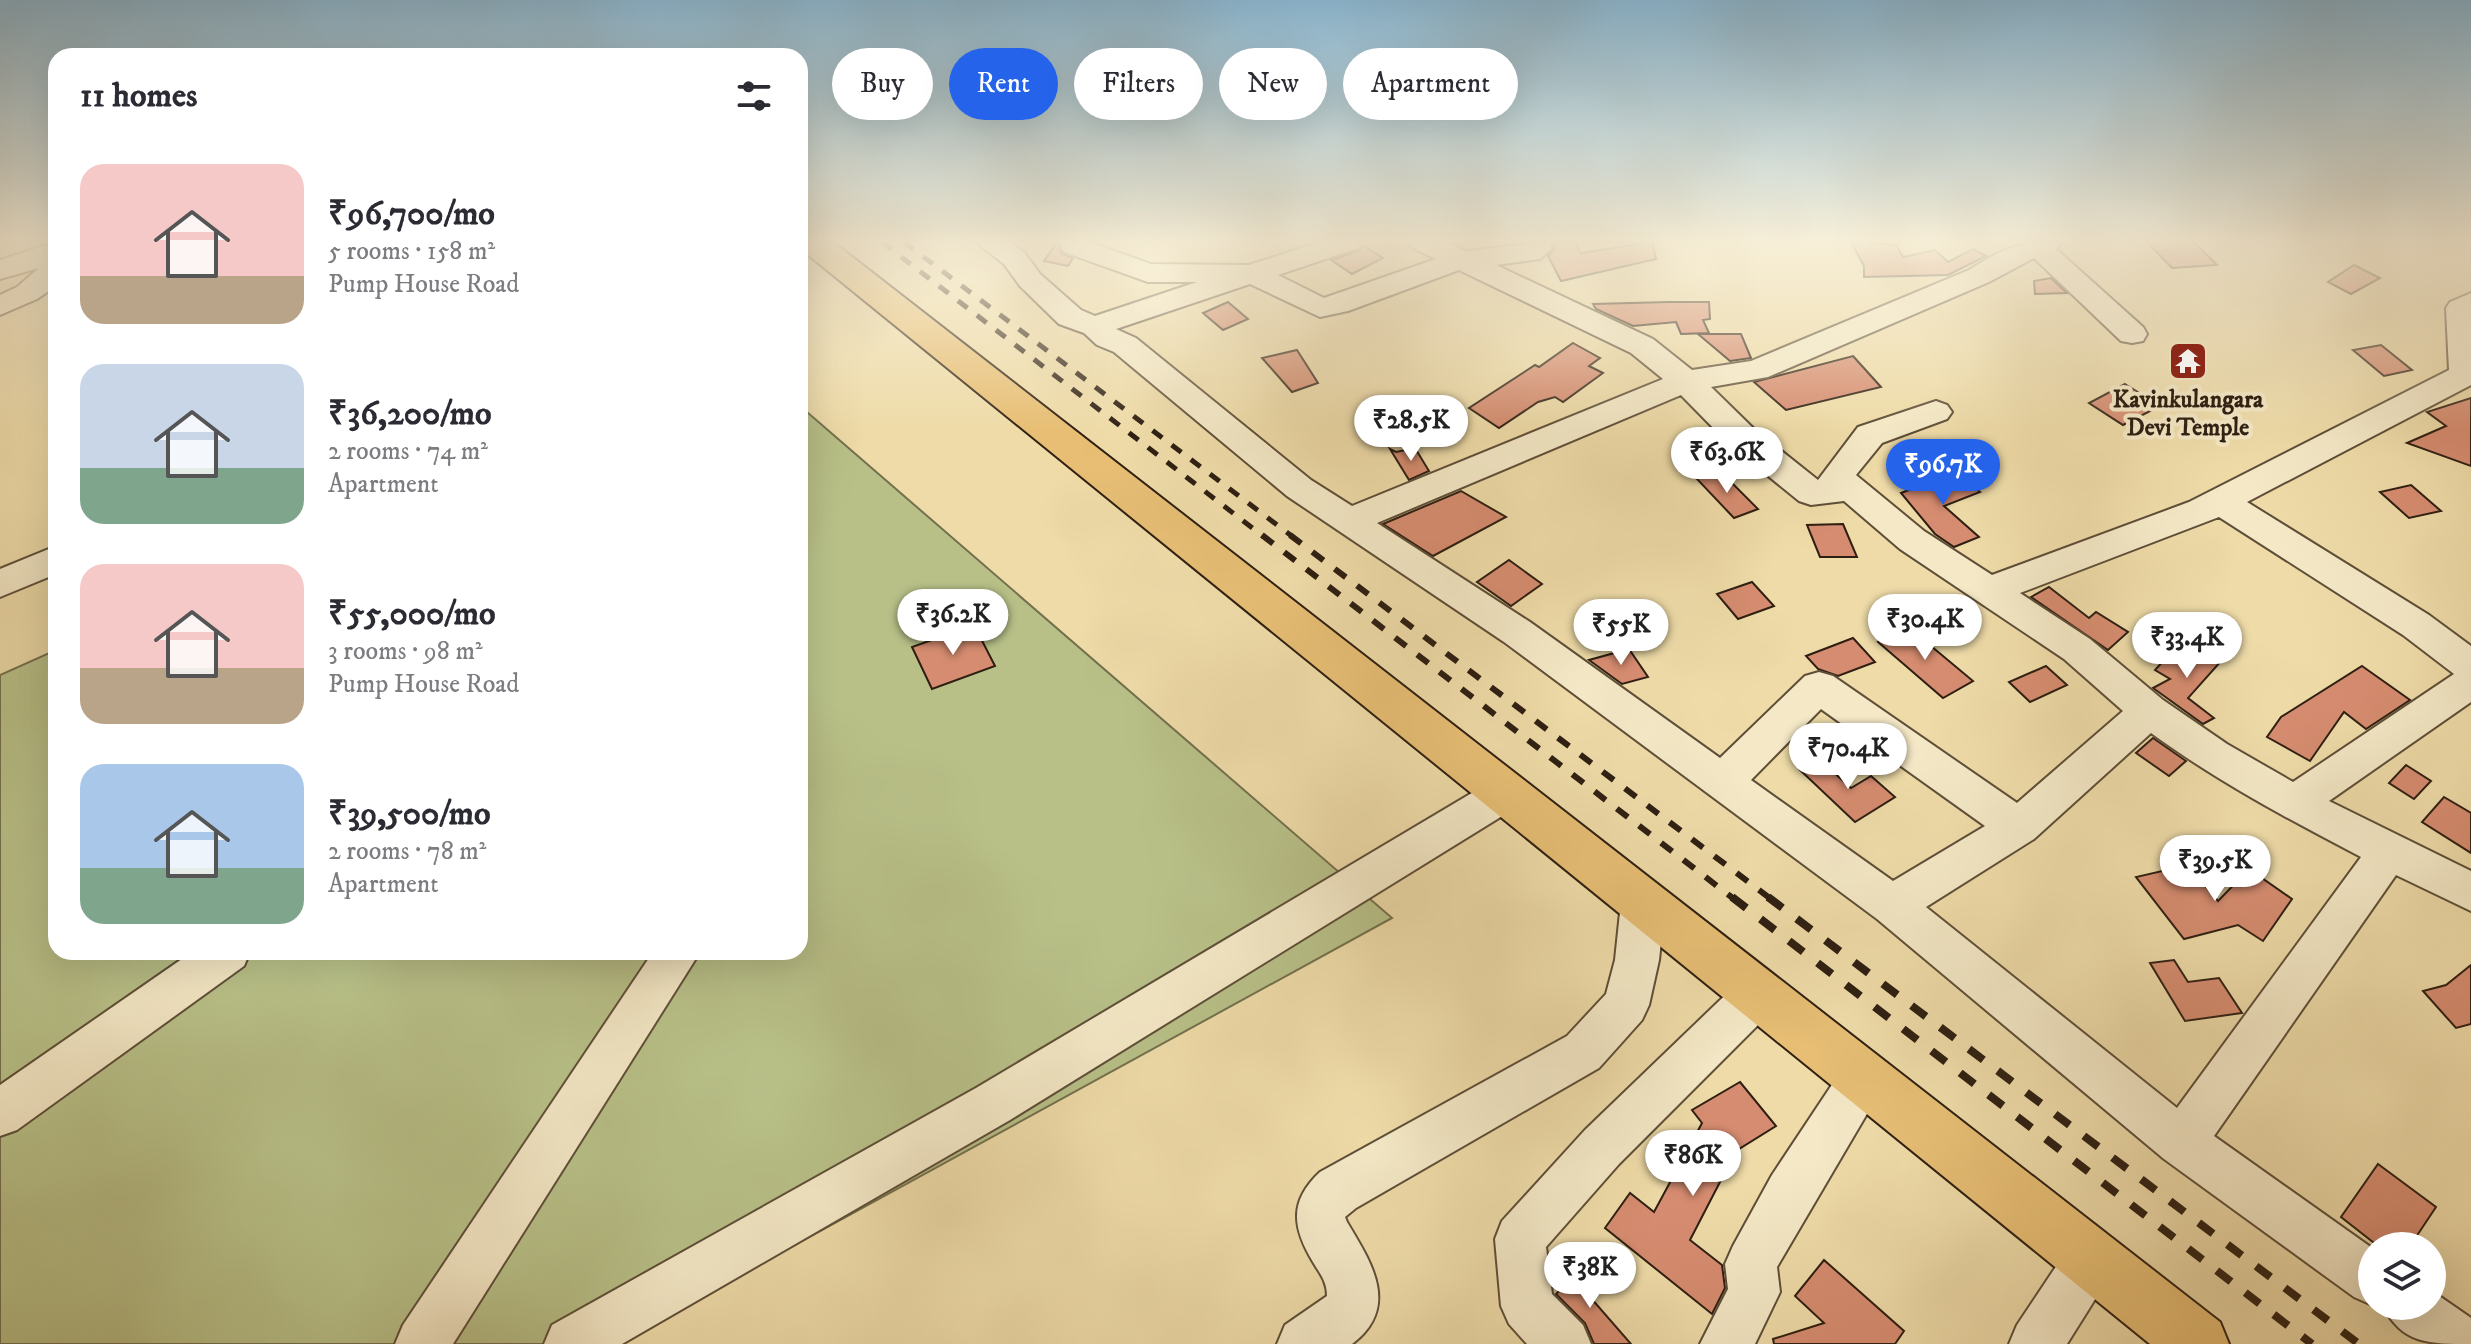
<!DOCTYPE html>
<meta charset="utf-8">
<style>
:root{--surface:#fff;--page:#f7f7f7;--text:#2b2b33;--muted:#7c7c81;--accent:#2563eb}
body{margin:0;font-family:"IM FELL DW Pica",serif;background:var(--page);color:var(--text);height:100vh;display:flex;flex-direction:column;font-size:30px;white-space:nowrap}
*{box-sizing:border-box;margin:0}
p{font-size:26px;color:var(--muted)}
.icon{flex:none;width:44px;height:44px;fill:none;stroke:currentColor;stroke-width:2;stroke-linecap:round;stroke-linejoin:round}
.map{position:relative;flex:1;overflow:hidden}
.sheet{position:absolute;left:48px;top:48px;width:760px;height:912px;display:flex;flex-direction:column;background:var(--surface);border-radius:24px;box-shadow:0 8px 32px #0002}
.sheet>*{flex:none}
.hud{position:absolute;left:832px;top:48px;width:760px;height:72px;display:flex;gap:16px}
.tools{position:absolute;left:2358px;top:1232px;display:grid;gap:16px}
.tools a{display:grid;place-items:center;width:88px;height:88px;border-radius:50%;background:var(--surface);box-shadow:0 8px 32px #0002;font-size:40px}
.price{position:absolute;translate:-50% -68px;padding:0 18px;border-radius:28px;background:#fff;color:#222;font-size:26px;line-height:52px;filter:drop-shadow(0 2px 4px #0008)}
.price::after{content:'';position:absolute;left:50%;top:48px;width:24px;height:18px;margin-left:-12px;background:inherit;clip-path:polygon(0 0,100% 0,50% 100%)}
.price.on{background:var(--accent);color:#fff}
ul{padding:0;list-style:none}
li{display:flex;align-items:center;gap:24px;height:200px;padding:0 32px}
li span{display:grid;place-items:center;flex:none;width:224px;height:160px;border-radius:24px;color:#555}
li>.icon{margin-inline-start:auto}
span .icon{width:96px;height:96px;fill:#fffc;stroke-width:1}
li b{font-size:34px}
h2{display:flex;justify-content:space-between;align-items:center;height:96px;padding:0 32px;font-size:34px}
.chip{padding:0 28px;border-radius:36px;background:var(--surface);box-shadow:0 8px 32px #0002;font-size:28px;line-height:72px}
.chip.on{background:var(--accent);color:#fff}
.map>svg:first-child{display:block}
</style>
<div class="map">
<svg width="2471" height="1344" viewBox="0 0 2471 1344">
<rect width="100%" height="100%" fill="#eedba8"/>
<filter id="stains"><feTurbulence type="fractalNoise" baseFrequency=".0025" numOctaves="4"/><feColorMatrix values="0 0 0 0 .2 0 0 0 0 .09 0 0 0 0 .02 0 0 0 .5 -.17"/></filter>
<radialGradient id="worn" r=".72"><stop offset=".6" stop-color="#630" stop-opacity="0"/><stop offset="1" stop-color="#630" stop-opacity=".3"/></radialGradient>
<!-- green -->
<polygon fill="#b8c088" stroke="#73704d" stroke-width="2" points="800,406 1392,918 614,1344 0,1344 0,675 56,650 56,952 800,952"/>
<!-- building -->
<g fill="#d68c70" stroke="#2e1f12" stroke-width="2">
<polygon points="1057,242 1062,254 1073,258 1068,266 1044,261"/>
<polygon points="1552,242 1574,242 1581,253 1652,242 1656,259 1561,281 1548,256 1555,248"/>
<polygon points="1851,242 1896,245 1903,257 1935,250 1948,262 1973,249 1986,256 1948,275 1864,277 1864,266"/>
<polygon points="2147,242 2194,242 2217,265 2172,268"/>
<polygon points="1363,245 1383,258 1352,274 1331,260 1359,251"/>
<polygon points="2354,265 2380,278 2351,294 2328,282"/>
<polygon points="2051,278 2067,293 2035,294 2034,281"/>
<polygon points="1228,302 1248,319 1223,330 1203,313"/>
<polygon points="1669,302 1709,302 1710,319 1703,320 1709,333 1681,334 1676,322 1633,326 1596,309 1593,304"/>
<polygon points="1698,334 1741,334 1751,358 1730,361"/>
<polygon points="1573,343 1600,358 1589,366 1603,373 1563,402 1555,397 1538,402 1499,428 1469,408 1535,365 1539,367"/>
<polygon points="2381,345 2412,370 2384,376 2353,350"/>
<polygon points="1297,350 1318,383 1292,392 1262,358"/>
<polygon points="1853,356 1881,387 1786,410 1754,382"/>
<polygon points="2125,384 2160,406 2123,425 2089,403"/>
<polygon points="2471,398 2471,466 2407,443 2446,426 2427,412"/>
<polygon points="1415,448 1429,471 1409,480 1390,449 1396,452"/>
<polygon points="1956,472 1980,492 1944,506 1979,537 1954,547 1935,534 1901,493"/>
<polygon points="1722,473 1758,509 1734,518 1696,478"/>
<polygon points="2411,485 2441,511 2409,518 2380,492"/>
<polygon points="1461,491 1506,517 1433,556 1383,524"/>
<polygon points="1843,524 1857,557 1820,557 1807,525"/>
<polygon points="1509,560 1542,584 1511,606 1477,582"/>
<polygon points="1752,582 1774,606 1738,619 1717,594"/>
<polygon points="2049,587 2089,618 2096,612 2128,632 2108,650 2031,597"/>
<polygon points="974,625 995,666 932,689 912,647"/>
<polygon points="1907,626 1973,681 1943,698 1878,642"/>
<polygon points="1853,638 1875,662 1838,676 1818,669 1806,656"/>
<polygon points="2176,647 2201,662 2229,647 2231,650 2188,698 2214,718 2203,724 2153,688 2170,679 2155,670"/>
<polygon points="1629,649 1648,677 1622,684 1589,660"/>
<polygon points="2046,666 2067,685 2030,702 2009,682"/>
<polygon points="2362,666 2410,700 2366,729 2344,712 2310,761 2267,737 2281,717"/>
<polygon points="2153,738 2186,761 2169,776 2136,753"/>
<polygon points="1819,759 1851,788 1871,776 1895,797 1855,822 1800,770"/>
<polygon points="2406,765 2431,781 2414,799 2389,783"/>
<polygon points="2444,797 2471,813 2471,853 2422,822"/>
<polygon points="2188,865 2218,901 2249,869 2292,899 2263,941 2238,925 2184,939 2136,877"/>
<polygon points="2174,960 2188,982 2219,978 2242,1013 2185,1021 2150,963"/>
<polygon points="2471,965 2471,1024 2456,1028 2423,991 2446,985"/>
<polygon points="1740,1082 1776,1126 1736,1151 1690,1240 1722,1265 1725,1288 1712,1314 1605,1228 1630,1193 1654,1212 1702,1123 1692,1110"/>
<polygon points="2378,1164 2436,1207 2410,1246 2378,1246 2341,1217"/>
<polygon points="1824,1260 1904,1331 1895,1344 1774,1344 1773,1339 1824,1323 1795,1296"/>
<polygon points="1584,1268 1601,1287 1590,1297 1631,1344 1594,1344 1585,1323 1556,1294"/>
</g>
<g fill="none" stroke-linecap="round" stroke-linejoin="round">
<defs>
<g id="minor">
<polygon points="56,242 56,286 37,299 0,315 0,295 17,287 39,268 0,279 0,260"/>
<path d="M976,242h33l15,10 16,22 41,36 14,6 102,-34h-49l-84,-30 -4,-6 3,-4h26l62,22 98,1 71,-23h42l-4,6 -80,27 46,23 112,-39 -23,-11 -4,-6h37l20,9 82,-9 4,6 -12,11 -44,6 157,74 39,31 59,-9 218,-91c36,-23 50,-28 93,-28l-6,7 87,78 4,7 -4,7 -11,2 -11,-2 -87,-83 -45,24 -221,95 -57,10 43,42 64,51 40,-53 78,-26 11,4 5,7 -5,7 -65,24 -26,32 68,56 68,44 197,-73 260,-132 -3,-62 4,-6 21,-9v92l-224,117 182,113 42,31v56l-142,99 142,70v40l-75,-36 -182,261 158,112v57l-18,-8 -190,-138 -287,-240 -373,-277 -217,-146 -173,-144 -17,-7 -13,-12 -25,-9 -39,-38 -16,-22zM1459,270l172,83 32,26 -311,127 -41,-26 -175,-142 -20,-9 134,-45 70,33 28,-6zM1681,395l49,50 69,56 12,4 33,-4 56,48 164,110 59,52 -106,92 -184,-127 -14,-4 -14,4 -85,82 -190,-136 -153,-99zM2219,517l184,118 51,39 -161,108 -66,-38 -64,-44 -73,-61 -70,-46zM1821,709l164,117 -92,55 -142,-101zM2151,733c66,48 137,86 210,124l-184,251 -251,-201 108,-68z"/>
<polygon points="56,546 56,574 0,597 0,569"/>
<polygon points="1506,776 1520,781 1526,793 1520,805 1010,1120 622,1344 544,1344 552,1325 976,1088 1492,781"/>
<path d="M1643,884l15,6 7,13 -6,57 -10,45 -7,15 -43,48 -243,140 -11,9 2,5c24,40 54,85 5,122h-75l8,-19 42,-29c0,-15 -7,-22 -14,-34 -21,-35 -24,-61 7,-90l247,-136 39,-42 9,-34 6,-57 7,-13z"/>
<polygon points="192,952 250,952 244,966 17,1130 0,1136 0,1085"/>
<polygon points="653,952 700,952 453,1344 395,1344 403,1325"/>
<polygon points="1758,973 1774,979 1781,994 1774,1009 1619,1164 1546,1247 1552,1294 1583,1325 1591,1344 1527,1344 1509,1324 1501,1306 1495,1239 1502,1221 1585,1130 1742,979"/>
<polygon points="1864,1055 1881,1062 1888,1078 1777,1267 1780,1292 1755,1344 1700,1344 1728,1289 1725,1264 1733,1246 1772,1175 1847,1062"/>
<polygon points="2091,1233 2109,1241 2117,1259 2109,1277 2067,1344 2009,1344 2017,1325 2073,1241"/>
<path d="M2432,1291l39,27v26c-42,0 -69,0 -88,-38h49z"/>
</g>
<polygon id="major" points="800,242 833,242 2220,1322 2229,1344 2150,1344 801,249"/>
</defs>
<!-- minor casing -->
<use href="#minor" stroke="#5e4e38" stroke-width="4"/>
<!-- major casing -->
<use href="#major" stroke="#2e1f12" stroke-width="4"/>
<!-- minor -->
<use href="#minor" fill="#f4e8c6" fill-rule="evenodd"/>
<!-- major -->
<use href="#major" fill="#e7be74" fill-rule="evenodd"/>
<!-- rail-far2 -->
<g stroke="#2e1f12" stroke-width="5" stroke-dasharray="12 12" stroke-linecap="butt">
<polyline points="882,242 1264,537"/>
<polyline points="904,242 1293,537"/>
</g>
<!-- rail-far1 -->
<g stroke="#2e1f12" stroke-width="6" stroke-dasharray="14 14" stroke-linecap="butt">
<polyline points="1262,535 1734,899"/>
<polyline points="1290,535 1771,899"/>
</g>
<!-- rail -->
<g stroke="#2e1f12" stroke-width="8" stroke-dasharray="18 18" stroke-linecap="butt">
<polyline points="1732,897 2312,1344"/>
<polyline points="1768,897 2359,1344"/>
</g>
</g>
<!-- sky -->
<linearGradient id="sky" x2="0" y2="1"><stop stop-color="#89b6d1"/><stop offset="0.56" stop-color="#f7efd8"/><stop offset="1" stop-color="#f7efd8" stop-opacity="0"/></linearGradient>
<rect width="2471" height="430" fill="url(#sky)"/>
<!-- icons -->
<defs>
<symbol id="temple-square" viewBox="-11 -11 22 22"><rect x="-9" y="-9" width="18" height="18" rx="4" fill="#8f2418" stroke="#f4e8c6"/><path d="M0-6L5-2H3V0L6.5 2.5H4V6H1.5V3h-3V6H-4V2.5H-6.5L-3 0V-2H-5Z" fill="#fff"/></symbol>
</defs>
<g fill-rule="evenodd">
<use href="#temple-square" x="2166" y="339" width="44" height="44"/>
</g>
<g text-anchor="middle" dominant-baseline="central" stroke-width="8" stroke-linejoin="round" paint-order="stroke">
<!-- poi labels -->
<g font-size="24" font-weight="bold" fill="#2e1f12" stroke="#f4e8c6">
<text x="2188" y="400">Kavinkulangara<tspan x="2188" dy="28">Devi Temple</tspan></text>
</g>
</g>
<rect width="100%" height="100%" filter="url(#stains)"/>
<rect width="100%" height="100%" fill="url(#worn)"/>
</svg>
<div class="tools">
<a><svg class="icon" aria-label="layers" viewBox="0 0 24 24"><path d="M12 4l9 5-9 5-9-5zM3 14l9 5 9-5"/></svg></a>
</div>
<b class="price" style="left:1411px;top:463px">₹28.5K</b>
<b class="price" style="left:1727px;top:495px">₹63.6K</b>
<b class="price on" style="left:1943px;top:507px">₹96.7K</b>
<b class="price" style="left:953px;top:657px">₹36.2K</b>
<b class="price" style="left:1925px;top:662px">₹30.4K</b>
<b class="price" style="left:1621px;top:667px">₹55K</b>
<b class="price" style="left:2187px;top:680px">₹33.4K</b>
<b class="price" style="left:1848px;top:791px">₹70.4K</b>
<b class="price" style="left:2215px;top:903px">₹39.5K</b>
<b class="price" style="left:1693px;top:1198px">₹86K</b>
<b class="price" style="left:1590px;top:1310px">₹38K</b>
<div class="hud">
<a class="chip">Buy</a>
<a class="chip on">Rent</a>
<a class="chip">Filters</a>
<a class="chip">New</a>
<a class="chip">Apartment</a>
</div>
<section class="sheet">
<h2>11 homes<svg class="icon" aria-label="filters" viewBox="0 0 24 24"><path d="M4 7h16M4 17h16"/><circle cx="9" cy="7" r="2"/><circle cx="15" cy="17" r="2"/></svg></h2>
<ul>
<li><span style="background:linear-gradient(#f6c9c9 70%,#b9a48a 0)"><svg class="icon" aria-label="home" viewBox="0 0 24 24"><path d="M3 11l9-7 9 7M6 9v11h12V9"/></svg></span><div><b>₹96,700/mo</b><p>5 rooms · 158 m²</p><p>Pump House Road</p></div></li>
<li><span style="background:linear-gradient(#c9d6e8 65%,#7fa58c 0)"><svg class="icon" aria-label="home" viewBox="0 0 24 24"><path d="M3 11l9-7 9 7M6 9v11h12V9"/></svg></span><div><b>₹36,200/mo</b><p>2 rooms · 74 m²</p><p>Apartment</p></div></li>
<li><span style="background:linear-gradient(#f6c9c9 65%,#b9a48a 0)"><svg class="icon" aria-label="home" viewBox="0 0 24 24"><path d="M3 11l9-7 9 7M6 9v11h12V9"/></svg></span><div><b>₹55,000/mo</b><p>3 rooms · 98 m²</p><p>Pump House Road</p></div></li>
<li><span style="background:linear-gradient(#a9c7e8 65%,#7fa58c 0)"><svg class="icon" aria-label="home" viewBox="0 0 24 24"><path d="M3 11l9-7 9 7M6 9v11h12V9"/></svg></span><div><b>₹39,500/mo</b><p>2 rooms · 78 m²</p><p>Apartment</p></div></li>
</ul>
</section>
</div>
